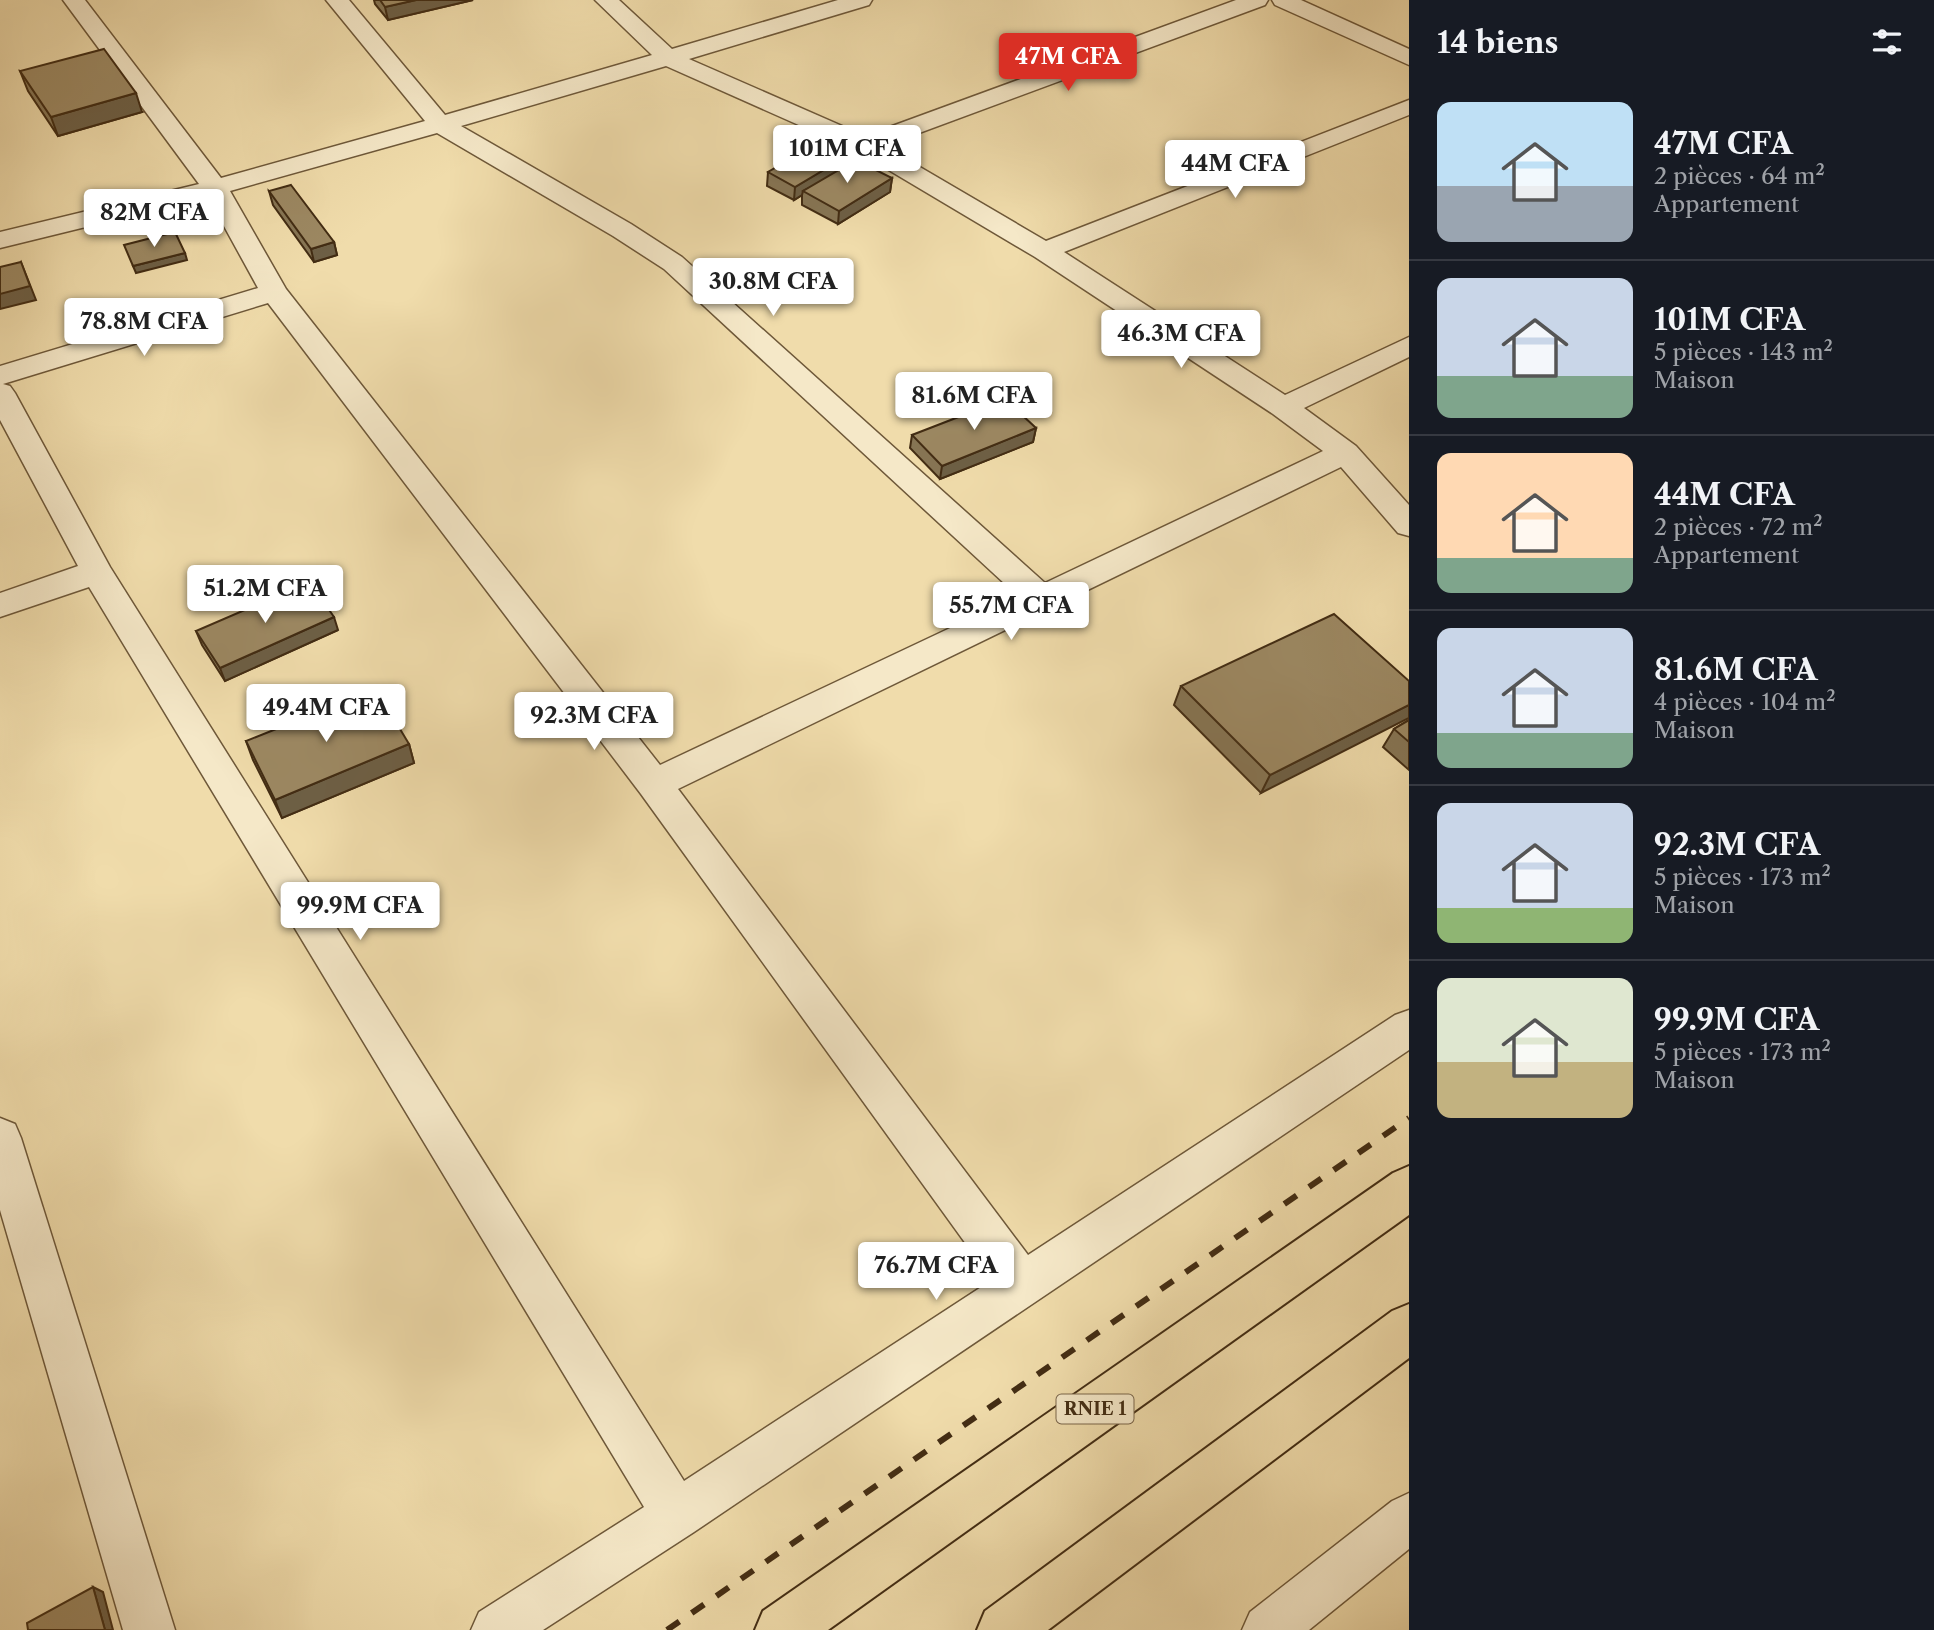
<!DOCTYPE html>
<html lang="fr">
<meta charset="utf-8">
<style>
:root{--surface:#171b24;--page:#20242c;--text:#f1f3f6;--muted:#9ea1a6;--line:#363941;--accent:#d93025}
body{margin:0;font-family:"Libre Caslon Text",serif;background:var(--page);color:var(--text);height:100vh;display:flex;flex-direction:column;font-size:26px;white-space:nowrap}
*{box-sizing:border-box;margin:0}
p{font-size:23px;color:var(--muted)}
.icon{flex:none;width:38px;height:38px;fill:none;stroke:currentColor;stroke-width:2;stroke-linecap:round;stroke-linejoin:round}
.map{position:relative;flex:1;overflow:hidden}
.drawer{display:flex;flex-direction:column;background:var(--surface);width:525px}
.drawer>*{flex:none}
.price{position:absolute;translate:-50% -60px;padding:0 16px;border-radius:7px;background:#fff;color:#222;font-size:23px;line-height:46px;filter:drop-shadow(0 2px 4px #0008)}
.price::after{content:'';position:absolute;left:50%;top:42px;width:21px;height:16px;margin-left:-10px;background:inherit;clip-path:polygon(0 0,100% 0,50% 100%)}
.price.current{background:var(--accent);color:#fff}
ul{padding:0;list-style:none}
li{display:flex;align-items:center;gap:21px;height:175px;padding:0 28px}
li+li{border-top:2px solid var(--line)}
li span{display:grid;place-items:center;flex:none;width:196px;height:140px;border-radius:14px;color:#555}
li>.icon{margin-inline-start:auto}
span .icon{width:84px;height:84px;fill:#fffc;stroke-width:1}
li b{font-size:30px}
h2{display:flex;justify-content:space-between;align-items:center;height:84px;padding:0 28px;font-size:30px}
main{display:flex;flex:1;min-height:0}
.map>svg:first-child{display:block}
</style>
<main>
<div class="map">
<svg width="1409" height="1630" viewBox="0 0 1409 1630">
<rect width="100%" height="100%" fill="#f0dcab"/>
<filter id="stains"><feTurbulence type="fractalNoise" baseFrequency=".00286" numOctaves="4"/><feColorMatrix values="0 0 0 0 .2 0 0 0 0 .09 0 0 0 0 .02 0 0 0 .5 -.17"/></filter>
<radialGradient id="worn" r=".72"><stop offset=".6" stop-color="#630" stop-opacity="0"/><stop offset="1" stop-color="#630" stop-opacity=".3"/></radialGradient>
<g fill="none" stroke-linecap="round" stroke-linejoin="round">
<defs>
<g id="street">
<path d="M63,0h22l136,178 204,-57 -99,-121h23l96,115 207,-60 -57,-55h24l53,49 166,-49h34l-3,5 -180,54 176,77 371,-136h32l-3,5 -381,141 162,95 363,-141v15l-345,137 221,143 124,-58v20l-105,51 52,38 53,59v31l-11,-3 -57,-66 -663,322 350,466 367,-240 14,-5v40l-715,482 -151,98h-72l8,-18 165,-105 -555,-920 -89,30v-24l78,-27 -78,-146v-54l258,-78 -50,-91 -208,51v-16l199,-48zM666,66l189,84 180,107 238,157 50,37 -278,132 -363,-326 -51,-33 -170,-98zM437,133l176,103 51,33 354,327 -358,169 -374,-476 -56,-98zM268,303l373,491 351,486 -308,201 -574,-914 -95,-174 -5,-7 -7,-2z"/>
<polygon points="1272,0 1301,0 1409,49 1409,65 1275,5"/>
<polygon points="0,1118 15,1124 21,1138 175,1630 123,1630 0,1210"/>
<polygon points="1409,1493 1409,1549 1309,1630 1242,1630 1250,1612 1392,1501"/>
</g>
<g id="highway">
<polygon points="1409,1166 1409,1215 828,1630 755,1630 763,1611 1393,1173"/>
<polygon points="1409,1304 1409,1358 1048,1630 977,1630 985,1611 1392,1311"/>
</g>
</defs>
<!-- street casing -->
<use href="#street" stroke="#6e5839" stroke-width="3"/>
<!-- highway casing -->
<use href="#highway" stroke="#422c13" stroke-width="4"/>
<!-- street -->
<use href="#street" fill="#f5e8c8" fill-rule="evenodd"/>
<!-- highway -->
<use href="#highway" fill="#f0dcab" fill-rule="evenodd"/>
<!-- rail -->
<polyline stroke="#422c13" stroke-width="6" stroke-dasharray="15 15" stroke-linecap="butt" points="667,1630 1409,1118"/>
</g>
<!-- wall -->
<g fill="#867554" stroke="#422c13" stroke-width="2">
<polygon points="374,0 473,0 388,20 375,4"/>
<polygon points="20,71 142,112 58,136 28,91"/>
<polygon points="847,156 847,165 892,178 890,192 838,224 802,205 802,195 794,200 767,186 768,172"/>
<polygon points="269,191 334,242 337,255 314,262 273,205"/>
<polygon points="1036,428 1033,442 940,479 910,448 912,435"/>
<polygon points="338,630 225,681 202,645 196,631"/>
<polygon points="1409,681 1261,793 1174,705 1181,686"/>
<polygon points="1409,720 1409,770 1383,747 1394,729"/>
<polygon points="246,741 409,744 414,763 282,818 253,760"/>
</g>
<!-- shaded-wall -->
<g fill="#6d5f45" stroke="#422c13" stroke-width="2">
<polygon points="416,0 473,0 388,20 385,7"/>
<polygon points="136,93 142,112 58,136 51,117"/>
<polygon points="847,156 846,170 803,191 802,195 794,200 795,187"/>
<polygon points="892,178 890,192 838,224 839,211"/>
<polygon points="334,242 337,255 314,262 311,249"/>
<polygon points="185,253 187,260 136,273 133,266"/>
<polygon points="21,262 36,300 0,309 0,294"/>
<polygon points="1036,428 1033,442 940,479 942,466"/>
<polygon points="334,617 338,630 225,681 220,668"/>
<polygon points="1409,705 1409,718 1261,793 1270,775"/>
<polygon points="409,744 414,763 282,818 275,800"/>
<polygon points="93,1587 103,1592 113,1630 105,1630"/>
</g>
<!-- building -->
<g fill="#9c8862" stroke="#422c13" stroke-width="2">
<polygon points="380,0 416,0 385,7"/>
<polygon points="104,49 136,93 51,117 20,71"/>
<polygon points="820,142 847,156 795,187 768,172"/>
<polygon points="856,160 892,178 839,211 803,191"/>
<polygon points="291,185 334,242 311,249 269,191"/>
<polygon points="175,232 185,253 133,266 124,245"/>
<polygon points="21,262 30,286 0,294 0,267"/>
<polygon points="1005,399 1036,428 942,466 912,435"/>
<polygon points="310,582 334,617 220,668 196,631"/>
<polygon points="1334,614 1409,681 1409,705 1270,775 1181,686"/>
<polygon points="376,689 409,744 275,800 246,741"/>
<polygon points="1409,720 1409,742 1394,729"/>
<polygon points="93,1587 105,1630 28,1630 27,1623"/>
</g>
<g text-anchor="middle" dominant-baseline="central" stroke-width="6" stroke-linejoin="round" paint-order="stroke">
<!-- shield labels -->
<rect fill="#f5e8c8" stroke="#786449" stroke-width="2" x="1056.5" y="1394.5" width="77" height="29" rx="5"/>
<g font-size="18" font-weight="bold" fill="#422c13">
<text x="1095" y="1409">RNIE 1</text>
</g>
</g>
<rect width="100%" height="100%" filter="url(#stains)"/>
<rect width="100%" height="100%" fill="url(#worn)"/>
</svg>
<b class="price current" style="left:1068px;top:93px">47M CFA</b>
<b class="price" style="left:847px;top:185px">101M CFA</b>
<b class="price" style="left:1235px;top:200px">44M CFA</b>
<b class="price" style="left:154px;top:249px">82M CFA</b>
<b class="price" style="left:773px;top:318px">30.8M CFA</b>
<b class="price" style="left:144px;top:358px">78.8M CFA</b>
<b class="price" style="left:1181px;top:370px">46.3M CFA</b>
<b class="price" style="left:974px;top:432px">81.6M CFA</b>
<b class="price" style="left:265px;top:625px">51.2M CFA</b>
<b class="price" style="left:1011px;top:642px">55.7M CFA</b>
<b class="price" style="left:326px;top:744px">49.4M CFA</b>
<b class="price" style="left:594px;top:752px">92.3M CFA</b>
<b class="price" style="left:360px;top:942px">99.9M CFA</b>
<b class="price" style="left:936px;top:1302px">76.7M CFA</b>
</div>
<section class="drawer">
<h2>14 biens<svg class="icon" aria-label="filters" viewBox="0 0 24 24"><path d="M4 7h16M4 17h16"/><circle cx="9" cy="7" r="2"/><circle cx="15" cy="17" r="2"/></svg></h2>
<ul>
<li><span style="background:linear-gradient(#bfe0f5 60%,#9aa5b1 0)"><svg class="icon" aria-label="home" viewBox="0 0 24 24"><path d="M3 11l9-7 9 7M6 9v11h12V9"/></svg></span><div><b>47M CFA</b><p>2 pièces · 64 m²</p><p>Appartement</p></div></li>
<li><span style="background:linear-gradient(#c9d6e8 70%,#7fa58c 0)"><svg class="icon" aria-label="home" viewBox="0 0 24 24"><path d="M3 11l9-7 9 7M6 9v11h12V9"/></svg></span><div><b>101M CFA</b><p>5 pièces · 143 m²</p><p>Maison</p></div></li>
<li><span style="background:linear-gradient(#ffd9b3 75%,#7fa58c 0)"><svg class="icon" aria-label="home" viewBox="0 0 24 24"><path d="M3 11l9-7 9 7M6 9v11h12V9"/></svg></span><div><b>44M CFA</b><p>2 pièces · 72 m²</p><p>Appartement</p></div></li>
<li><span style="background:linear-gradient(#c9d6e8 75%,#7fa58c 0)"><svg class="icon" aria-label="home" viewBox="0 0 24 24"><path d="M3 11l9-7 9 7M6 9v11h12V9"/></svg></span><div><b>81.6M CFA</b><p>4 pièces · 104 m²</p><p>Maison</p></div></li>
<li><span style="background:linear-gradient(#c9d6e8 75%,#8fb573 0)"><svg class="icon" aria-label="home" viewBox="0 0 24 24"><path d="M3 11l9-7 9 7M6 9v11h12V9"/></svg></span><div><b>92.3M CFA</b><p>5 pièces · 173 m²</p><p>Maison</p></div></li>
<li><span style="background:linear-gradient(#dfe7d0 60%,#c2b280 0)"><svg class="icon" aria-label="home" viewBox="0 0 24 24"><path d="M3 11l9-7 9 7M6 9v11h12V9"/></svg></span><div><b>99.9M CFA</b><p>5 pièces · 173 m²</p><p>Maison</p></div></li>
</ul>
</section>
</main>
